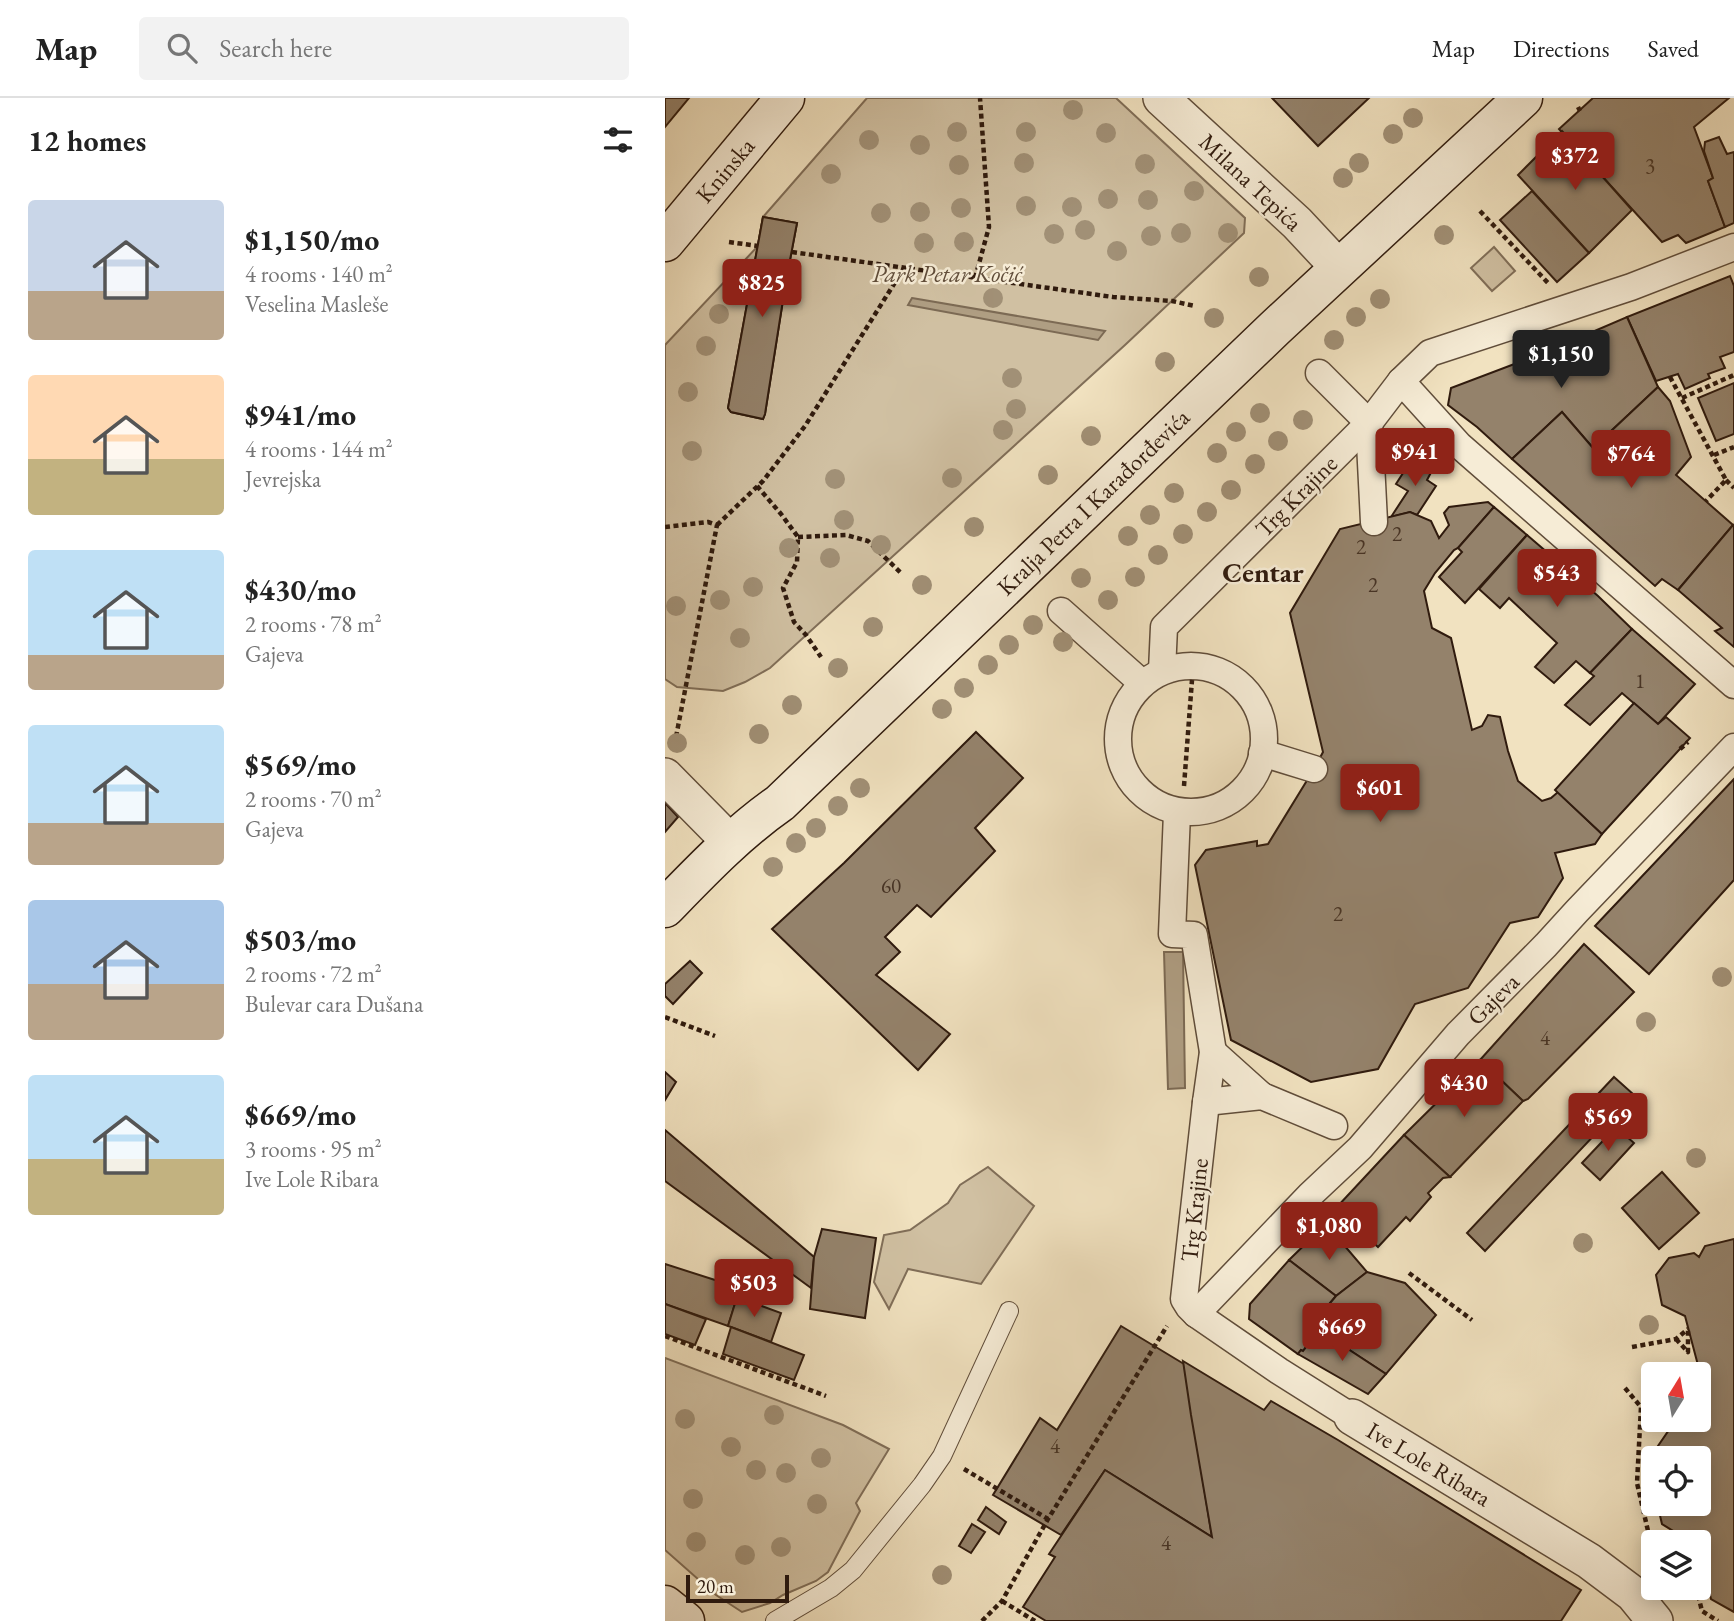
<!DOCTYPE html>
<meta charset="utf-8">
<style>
:root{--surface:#fff;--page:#f2f2f2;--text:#222;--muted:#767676;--line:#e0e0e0;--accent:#8f2418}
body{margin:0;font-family:"EB Garamond",serif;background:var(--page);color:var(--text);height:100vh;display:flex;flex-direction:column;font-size:26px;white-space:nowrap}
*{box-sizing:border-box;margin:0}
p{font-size:23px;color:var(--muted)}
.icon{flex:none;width:38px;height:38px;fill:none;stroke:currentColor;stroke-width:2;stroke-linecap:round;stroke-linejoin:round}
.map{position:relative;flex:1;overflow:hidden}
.panel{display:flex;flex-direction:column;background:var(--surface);width:665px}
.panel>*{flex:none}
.needle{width:46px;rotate:11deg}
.tools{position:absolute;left:976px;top:1264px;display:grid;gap:14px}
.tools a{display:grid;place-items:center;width:70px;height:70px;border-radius:7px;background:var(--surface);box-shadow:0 4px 18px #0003;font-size:35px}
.scale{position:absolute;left:21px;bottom:18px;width:103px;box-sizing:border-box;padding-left:7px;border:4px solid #301b0e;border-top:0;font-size:19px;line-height:24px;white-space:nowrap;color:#301b0e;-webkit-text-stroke:5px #f6ecd6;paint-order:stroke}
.price{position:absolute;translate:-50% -60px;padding:0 16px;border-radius:7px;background:var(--accent);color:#fff;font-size:23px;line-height:46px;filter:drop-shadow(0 2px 4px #0008)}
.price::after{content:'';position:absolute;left:50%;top:42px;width:21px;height:16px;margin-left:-10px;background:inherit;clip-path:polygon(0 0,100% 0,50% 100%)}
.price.selected{background:#222;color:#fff}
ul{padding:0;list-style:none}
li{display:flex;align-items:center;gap:21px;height:175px;padding:0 28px}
li span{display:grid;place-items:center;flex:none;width:196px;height:140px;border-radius:7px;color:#555}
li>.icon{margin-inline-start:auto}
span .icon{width:84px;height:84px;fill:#fffc;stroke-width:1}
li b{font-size:30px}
h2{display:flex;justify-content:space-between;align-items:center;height:84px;padding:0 28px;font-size:30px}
header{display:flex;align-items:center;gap:42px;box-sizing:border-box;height:98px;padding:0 35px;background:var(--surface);border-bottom:2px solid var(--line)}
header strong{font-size:33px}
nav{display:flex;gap:38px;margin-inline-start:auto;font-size:24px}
.search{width:490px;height:63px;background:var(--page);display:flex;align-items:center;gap:18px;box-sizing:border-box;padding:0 24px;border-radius:7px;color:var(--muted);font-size:26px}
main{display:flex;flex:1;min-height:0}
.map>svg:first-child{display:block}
</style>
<header>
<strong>Map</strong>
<div class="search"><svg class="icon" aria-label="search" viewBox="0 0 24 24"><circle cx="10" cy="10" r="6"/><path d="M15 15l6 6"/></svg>Search here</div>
<nav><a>Map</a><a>Directions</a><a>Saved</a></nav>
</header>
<main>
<section class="panel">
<h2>12 homes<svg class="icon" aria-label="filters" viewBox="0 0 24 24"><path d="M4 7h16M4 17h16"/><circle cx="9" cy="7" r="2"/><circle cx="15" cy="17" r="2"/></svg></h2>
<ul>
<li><span style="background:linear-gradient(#c9d6e8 65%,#b9a48a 0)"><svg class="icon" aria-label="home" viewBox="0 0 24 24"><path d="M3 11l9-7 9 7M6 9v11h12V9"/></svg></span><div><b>$1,150/mo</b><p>4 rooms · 140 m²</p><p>Veselina Masleše</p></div></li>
<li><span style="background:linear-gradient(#ffd9b3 60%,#c2b280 0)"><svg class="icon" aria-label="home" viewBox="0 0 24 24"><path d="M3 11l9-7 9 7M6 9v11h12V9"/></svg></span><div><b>$941/mo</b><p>4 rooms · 144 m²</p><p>Jevrejska</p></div></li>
<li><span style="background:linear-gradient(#bfe0f5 75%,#b9a48a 0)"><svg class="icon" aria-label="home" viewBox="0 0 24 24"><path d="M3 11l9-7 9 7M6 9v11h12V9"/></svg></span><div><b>$430/mo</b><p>2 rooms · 78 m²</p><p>Gajeva</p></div></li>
<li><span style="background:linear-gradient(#bfe0f5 70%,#b9a48a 0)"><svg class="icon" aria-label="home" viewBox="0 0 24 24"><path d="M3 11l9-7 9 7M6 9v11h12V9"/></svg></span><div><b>$569/mo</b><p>2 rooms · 70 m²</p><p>Gajeva</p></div></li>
<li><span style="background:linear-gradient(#a9c7e8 60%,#b9a48a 0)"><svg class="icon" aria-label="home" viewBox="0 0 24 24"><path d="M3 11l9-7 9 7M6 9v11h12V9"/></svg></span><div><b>$503/mo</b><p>2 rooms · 72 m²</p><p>Bulevar cara Dušana</p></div></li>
<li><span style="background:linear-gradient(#bfe0f5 60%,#c2b280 0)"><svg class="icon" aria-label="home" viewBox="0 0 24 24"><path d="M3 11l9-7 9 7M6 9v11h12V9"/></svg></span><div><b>$669/mo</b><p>3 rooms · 95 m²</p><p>Ive Lole Ribara</p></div></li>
</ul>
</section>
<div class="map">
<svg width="1069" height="1523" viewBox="0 0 1069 1523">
<rect width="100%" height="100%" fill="#f1e2c0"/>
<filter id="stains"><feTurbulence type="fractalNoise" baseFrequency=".00286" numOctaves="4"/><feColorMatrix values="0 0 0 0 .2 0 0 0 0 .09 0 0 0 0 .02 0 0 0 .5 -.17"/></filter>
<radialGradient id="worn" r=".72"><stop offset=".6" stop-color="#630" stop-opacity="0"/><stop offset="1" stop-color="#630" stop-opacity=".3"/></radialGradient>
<!-- green -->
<g fill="#d0c0a2" stroke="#806e58" stroke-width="2">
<polygon points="202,0 451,0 580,120 579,135 460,247 105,570 80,584 58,593 12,589 0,581 0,247 93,148 98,119"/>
<polygon points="829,149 850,173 827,193 806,170"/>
<polygon points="323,1069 369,1108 316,1186 243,1171 224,1211 209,1184 219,1137 245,1132 283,1105 295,1087"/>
<polygon points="0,1260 178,1327 224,1351 191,1405 195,1413 163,1474 151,1483 118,1497 105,1505 77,1514 51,1497 0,1452"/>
</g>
<!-- water -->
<g fill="#af9e83" stroke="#7c6a54" stroke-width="2">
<polygon points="247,200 440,233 433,242 243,207"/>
<polygon points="499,854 518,854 520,990 503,991"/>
</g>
<!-- building -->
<g fill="#94826b" stroke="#301b0e" stroke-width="2">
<polygon points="0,0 24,0 0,29"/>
<polygon points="607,0 704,0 653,48"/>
<polygon points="928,0 1064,0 1029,29 1048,80 1043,83 1060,129 1021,145 1013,137 997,144 894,31"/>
<polygon points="897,33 967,112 924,155 853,77"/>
<polygon points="1054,39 1062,56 1069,54 1069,125 1060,129 1043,83 1048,80 1039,53 1040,44"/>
<polygon points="867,93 924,155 892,184 835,122"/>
<polygon points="98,119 132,125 121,183 100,316 98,321 66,314 63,310"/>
<polygon points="98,119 132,125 121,183 100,316 98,321 66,314 63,310"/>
<polygon points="1065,178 1069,188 1069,254 1055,259 1060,270 1043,276 1045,280 1020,291 1013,276 991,283 962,219"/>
<polygon points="962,219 993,289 928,350 897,314 847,361 812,329 783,307 786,290 876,256"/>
<polygon points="1069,285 1069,336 1051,343 1033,300"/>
<polygon points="993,289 1005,303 1026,359 1011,377 1068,427 1013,492 997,481 990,488 847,361 897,314 928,350"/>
<polygon points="756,358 769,369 762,382 771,388 752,417 745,414 726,419 743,393 731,386 740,372 750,377 743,372"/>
<polygon points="823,404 829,409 793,450 789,452 770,475 759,493 767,530 786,540 807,632 817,628 823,617 835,619 843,653 853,683 877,703 886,700 893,694 937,736 930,746 890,755 898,780 873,819 845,825 803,890 750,906 713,971 646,984 566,942 530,767 541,752 592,743 592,748 603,746 649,671 658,654 625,515 675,431 745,414 766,423 774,440 784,427 779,415 784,409"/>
<polygon points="829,409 862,437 800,505 774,479 797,454 793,450"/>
<polygon points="1068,427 1069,429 1069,549 1050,533 1057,530 1013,492"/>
<polygon points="862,437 933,498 967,531 925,575 911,563 889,585 870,569 892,545 844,500 835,510 814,491"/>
<polygon points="967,531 1030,586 993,626 957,595 925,627 900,607 929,578 925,575"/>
<polygon points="969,605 993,626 1001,619 1025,640 937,736 890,692"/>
<polygon points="311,634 358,680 310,730 330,753 266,819 252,807 220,839 235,854 211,877 285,936 253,972 107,831 179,765"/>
<polygon points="1069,681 1069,782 984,876 930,828"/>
<polygon points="0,705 13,719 0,734"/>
<polygon points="919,846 969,894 863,1001 858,1003 815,962"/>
<polygon points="25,863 37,875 8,906 0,898 0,886"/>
<polygon points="815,962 858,1003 785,1079 739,1037"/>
<polygon points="0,974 11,984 0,1002"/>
<polygon points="949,979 968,996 820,1153 802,1135"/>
<polygon points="951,1029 969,1045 935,1082 917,1065"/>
<polygon points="0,1032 149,1159 146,1190 0,1083"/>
<polygon points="739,1037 785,1079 778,1080 763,1095 766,1099 745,1123 741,1119 713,1149 671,1110"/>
<polygon points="997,1074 1034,1115 994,1151 957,1110"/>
<polygon points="661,1126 702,1174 671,1198 624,1162"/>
<polygon points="157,1131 211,1140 200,1220 145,1211 149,1159"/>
<polygon points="1069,1141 1069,1514 1046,1501 1034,1451 1034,1444 1026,1444 997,1426 992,1405 1034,1405 1034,1360 989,1360 989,1393 982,1364 1008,1326 1000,1321 1034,1321 1034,1276 1018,1276 1034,1271 1020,1218 997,1207 991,1177 1004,1160 1029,1155 1034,1159 1040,1148"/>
<polygon points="624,1162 671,1198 660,1211 663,1215 659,1222 660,1224 638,1253 636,1252 633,1256 584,1221 585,1206"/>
<polygon points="0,1166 75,1190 63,1228 0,1206"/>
<polygon points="702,1174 740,1185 771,1217 721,1276 654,1232 660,1224 659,1222 663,1215 660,1211 671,1198"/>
<polygon points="72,1199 116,1215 106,1244 63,1228"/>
<polygon points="0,1206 41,1221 30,1247 0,1236"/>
<polygon points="456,1228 519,1266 547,1439 440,1372 396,1437 328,1397 375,1320 392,1332"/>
<polygon points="66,1229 139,1257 129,1282 58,1256"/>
<polygon points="654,1232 721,1276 703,1296 633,1256 636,1252 638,1253"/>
<polygon points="518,1263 599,1312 606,1303 673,1342 916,1492 896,1523 381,1523 358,1509 390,1459 384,1456 440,1372 547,1439 526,1317"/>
<polygon points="321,1409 341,1424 334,1436 313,1422"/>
<polygon points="307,1426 320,1434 306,1455 294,1448"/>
</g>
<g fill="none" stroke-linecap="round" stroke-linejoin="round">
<defs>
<polyline id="service" points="110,1523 166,1490 188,1472 257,1387 277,1358 344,1213"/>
<g id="pedestrian">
<polyline points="654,275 704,325 709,424"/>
<polyline points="736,283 794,347 1069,587"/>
<polyline points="396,513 477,585"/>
<circle cx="526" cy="641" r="73"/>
<polyline points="497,573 499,529 704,325 736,283 765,255 966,189 1069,149"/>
<polyline points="597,655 649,671"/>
<polyline points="512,715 507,836 529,837 548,954 541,1004 519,1201 524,1209 531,1216 614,1273 687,1319"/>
<polyline points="548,954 597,998"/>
<polyline points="541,1004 597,998 669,1028"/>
<polyline points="531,1216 645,1097 695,1050 793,936 881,847 912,813 1069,649"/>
</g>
<g id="minor">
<polyline points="496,0 632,125 674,170"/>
<polyline points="0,678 66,745"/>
<polyline points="687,1319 924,1463 968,1496 990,1523"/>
</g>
<g id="secondary">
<polyline points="0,144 120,0"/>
<path d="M0,810c36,-37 72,-75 115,-105l495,-475 248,-230"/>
<polyline points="0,1507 20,1523"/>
</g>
</defs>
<!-- service casing -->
<use href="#service" stroke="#604d3a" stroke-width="20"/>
<!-- pedestrian casing -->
<use href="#pedestrian" stroke="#604d3a" stroke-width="29"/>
<!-- minor casing -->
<use href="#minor" stroke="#604d3a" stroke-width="38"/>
<!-- secondary casing -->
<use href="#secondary" stroke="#301b0e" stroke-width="41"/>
<!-- path -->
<g stroke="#301b0e" stroke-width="4.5" stroke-dasharray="5 3.5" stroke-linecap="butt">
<polyline points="913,9 915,13"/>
<polyline points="815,113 884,186"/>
<polyline points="64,144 93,148"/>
<polyline points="127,154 448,199 507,203 530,208"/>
<polyline points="310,180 324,129 315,0"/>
<polyline points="1005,279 1061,382 1041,403"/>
<polyline points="1017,300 1069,277"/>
<polyline points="1049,357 1069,349"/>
<polyline points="1061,382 1069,390"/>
<polyline points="92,388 116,416 133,439 132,464 118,490 129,524 141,537 156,559"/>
<polyline points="52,427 98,383 140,328 239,170"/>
<polyline points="0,429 43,424 52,427 11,639"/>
<polyline points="133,439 181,437 203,443 236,475"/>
<polyline points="1015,651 1023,644"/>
<polyline points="519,688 527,582"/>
<polyline points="0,919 50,938"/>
<polyline points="744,1175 807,1222"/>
<polyline points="0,1238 161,1298"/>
<polyline points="1011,1241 1023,1254 1023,1231"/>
<polyline points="967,1249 1011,1241 1023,1231"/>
<polyline points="960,1290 976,1309 972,1385 986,1446 989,1447"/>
<polyline points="299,1371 383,1421"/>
<polyline points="976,1401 989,1398"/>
<polyline points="1031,1489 1037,1513 1053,1523"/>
<polyline points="337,1503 370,1523"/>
<polyline points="317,1523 337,1503 383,1421 502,1228"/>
</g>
<!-- service -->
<use href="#service" stroke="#f6ecd6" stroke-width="18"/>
<!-- pedestrian -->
<use href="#pedestrian" stroke="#f6ecd6" stroke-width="26"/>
<!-- minor -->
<use href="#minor" stroke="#f6ecd6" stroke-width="35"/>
<!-- secondary -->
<use href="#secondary" stroke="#f6ecd6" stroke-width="38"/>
</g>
<!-- trees -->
<g fill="#a19076">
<circle cx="408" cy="12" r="10"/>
<circle cx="748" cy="20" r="10"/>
<circle cx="292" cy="34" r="10"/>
<circle cx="361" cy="34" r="10"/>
<circle cx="441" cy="35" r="10"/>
<circle cx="728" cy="36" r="10"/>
<circle cx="204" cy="42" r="10"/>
<circle cx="255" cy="47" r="10"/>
<circle cx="359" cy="65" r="10"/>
<circle cx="694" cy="65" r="10"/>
<circle cx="480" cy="66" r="10"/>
<circle cx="294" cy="67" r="10"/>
<circle cx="166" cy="76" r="10"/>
<circle cx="678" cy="80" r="10"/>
<circle cx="529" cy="93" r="10"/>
<circle cx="443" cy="101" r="10"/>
<circle cx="483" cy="102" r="10"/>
<circle cx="361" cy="108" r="10"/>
<circle cx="407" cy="109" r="10"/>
<circle cx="296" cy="110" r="10"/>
<circle cx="255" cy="114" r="10"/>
<circle cx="216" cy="115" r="10"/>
<circle cx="420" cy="132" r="10"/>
<circle cx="516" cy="135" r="10"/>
<circle cx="563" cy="135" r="10"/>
<circle cx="389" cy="136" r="10"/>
<circle cx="779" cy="137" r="10"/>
<circle cx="486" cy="138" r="10"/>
<circle cx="299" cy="144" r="10"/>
<circle cx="259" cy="145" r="10"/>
<circle cx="452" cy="153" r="10"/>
<circle cx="594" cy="179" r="10"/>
<circle cx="328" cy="200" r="10"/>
<circle cx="715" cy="201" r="10"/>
<circle cx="54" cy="216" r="10"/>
<circle cx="691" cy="219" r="10"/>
<circle cx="549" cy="220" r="10"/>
<circle cx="669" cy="242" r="10"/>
<circle cx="41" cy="248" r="10"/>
<circle cx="500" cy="264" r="10"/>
<circle cx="347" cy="280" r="10"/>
<circle cx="23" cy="294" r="10"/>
<circle cx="351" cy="311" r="10"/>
<circle cx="595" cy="315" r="10"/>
<circle cx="638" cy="322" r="10"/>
<circle cx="338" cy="332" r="10"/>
<circle cx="571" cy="334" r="10"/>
<circle cx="426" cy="338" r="10"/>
<circle cx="613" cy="343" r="10"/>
<circle cx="27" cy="353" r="10"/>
<circle cx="552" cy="355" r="10"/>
<circle cx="590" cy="366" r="10"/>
<circle cx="383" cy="377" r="10"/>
<circle cx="287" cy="380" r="10"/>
<circle cx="170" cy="381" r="10"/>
<circle cx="566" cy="392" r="10"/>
<circle cx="509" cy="395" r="10"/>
<circle cx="542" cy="414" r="10"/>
<circle cx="485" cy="417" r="10"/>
<circle cx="179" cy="422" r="10"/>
<circle cx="309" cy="429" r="10"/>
<circle cx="518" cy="436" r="10"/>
<circle cx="463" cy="438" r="10"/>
<circle cx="216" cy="447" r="10"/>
<circle cx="124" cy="450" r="10"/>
<circle cx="493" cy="457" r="10"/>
<circle cx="165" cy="460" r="10"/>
<circle cx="470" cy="479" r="10"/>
<circle cx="416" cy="480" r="10"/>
<circle cx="257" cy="487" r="10"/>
<circle cx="88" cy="489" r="10"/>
<circle cx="55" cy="502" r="10"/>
<circle cx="443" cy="502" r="10"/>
<circle cx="11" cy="508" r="10"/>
<circle cx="368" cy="527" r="10"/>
<circle cx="208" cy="529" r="10"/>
<circle cx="75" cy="540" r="10"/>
<circle cx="398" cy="544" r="10"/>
<circle cx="344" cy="547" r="10"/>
<circle cx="323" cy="567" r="10"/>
<circle cx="173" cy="570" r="10"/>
<circle cx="299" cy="590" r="10"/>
<circle cx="127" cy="607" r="10"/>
<circle cx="277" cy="611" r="10"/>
<circle cx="94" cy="636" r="10"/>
<circle cx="12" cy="645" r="10"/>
<circle cx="195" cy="690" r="10"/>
<circle cx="173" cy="708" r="10"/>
<circle cx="151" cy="730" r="10"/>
<circle cx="131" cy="745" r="10"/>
<circle cx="108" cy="769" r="10"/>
<circle cx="1057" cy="879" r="10"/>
<circle cx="981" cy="924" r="10"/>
<circle cx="1031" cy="1060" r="10"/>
<circle cx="918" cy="1145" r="10"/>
<circle cx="984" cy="1227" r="10"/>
<circle cx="109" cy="1317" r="10"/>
<circle cx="20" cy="1321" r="10"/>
<circle cx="66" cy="1349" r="10"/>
<circle cx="156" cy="1360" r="10"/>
<circle cx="91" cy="1372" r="10"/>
<circle cx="121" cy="1375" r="10"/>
<circle cx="28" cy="1401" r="10"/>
<circle cx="152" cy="1406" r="10"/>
<circle cx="31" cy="1444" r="10"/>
<circle cx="116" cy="1449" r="10"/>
<circle cx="80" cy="1457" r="10"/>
<circle cx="277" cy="1477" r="10"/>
</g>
<g text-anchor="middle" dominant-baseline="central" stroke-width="5" stroke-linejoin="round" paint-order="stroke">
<!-- number labels -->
<g font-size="21" fill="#493525">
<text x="985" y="67">3</text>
<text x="732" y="435">2</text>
<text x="696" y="448">2</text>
<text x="708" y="486">2</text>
<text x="975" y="582">1</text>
<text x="226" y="787">60</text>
<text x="673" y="815">2</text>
<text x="880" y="939">4</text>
<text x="390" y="1347">4</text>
<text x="501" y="1444">4</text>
</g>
<!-- street labels -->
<g font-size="24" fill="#301b0e" stroke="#f6ecd6">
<text transform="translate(60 72) rotate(-50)">Kninska</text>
<text transform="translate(586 84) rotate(43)">Milana Tepića</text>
<text transform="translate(631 398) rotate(-45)">Trg Krajine</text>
<text transform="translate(428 404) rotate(-44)">Kralja Petra I Karađorđevića</text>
<text transform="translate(828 901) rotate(-45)">Gajeva</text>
<text transform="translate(529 1112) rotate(-84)">Trg Krajine</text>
<text transform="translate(764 1366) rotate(31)">Ive Lole Ribara</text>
</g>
<!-- park labels -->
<g font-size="24" font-style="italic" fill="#604d3a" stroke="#f6ecd6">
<text x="282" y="175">Park Petar Kočić</text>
</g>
<!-- quarter labels -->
<g font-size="28" font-weight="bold" fill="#301b0e" stroke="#f6ecd6">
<text x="598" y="474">Centar</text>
</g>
</g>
<rect width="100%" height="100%" filter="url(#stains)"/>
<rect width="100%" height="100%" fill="url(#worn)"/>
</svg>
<div class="tools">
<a><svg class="needle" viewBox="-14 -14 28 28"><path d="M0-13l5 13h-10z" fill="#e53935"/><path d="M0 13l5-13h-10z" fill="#767676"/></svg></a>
<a><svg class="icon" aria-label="locate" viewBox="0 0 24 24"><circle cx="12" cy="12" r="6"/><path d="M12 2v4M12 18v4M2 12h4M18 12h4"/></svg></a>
<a><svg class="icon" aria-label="layers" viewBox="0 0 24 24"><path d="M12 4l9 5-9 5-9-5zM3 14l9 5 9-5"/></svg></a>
</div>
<div class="scale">20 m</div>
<b class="price" style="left:910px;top:94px">$372</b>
<b class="price" style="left:97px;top:221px">$825</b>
<b class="price selected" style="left:896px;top:292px">$1,150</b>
<b class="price" style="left:750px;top:390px">$941</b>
<b class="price" style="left:966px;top:392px">$764</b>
<b class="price" style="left:892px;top:511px">$543</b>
<b class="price" style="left:715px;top:726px">$601</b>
<b class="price" style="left:799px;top:1021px">$430</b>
<b class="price" style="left:943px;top:1055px">$569</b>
<b class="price" style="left:664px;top:1164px">$1,080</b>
<b class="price" style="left:89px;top:1221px">$503</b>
<b class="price" style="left:677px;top:1265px">$669</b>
</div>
</main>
